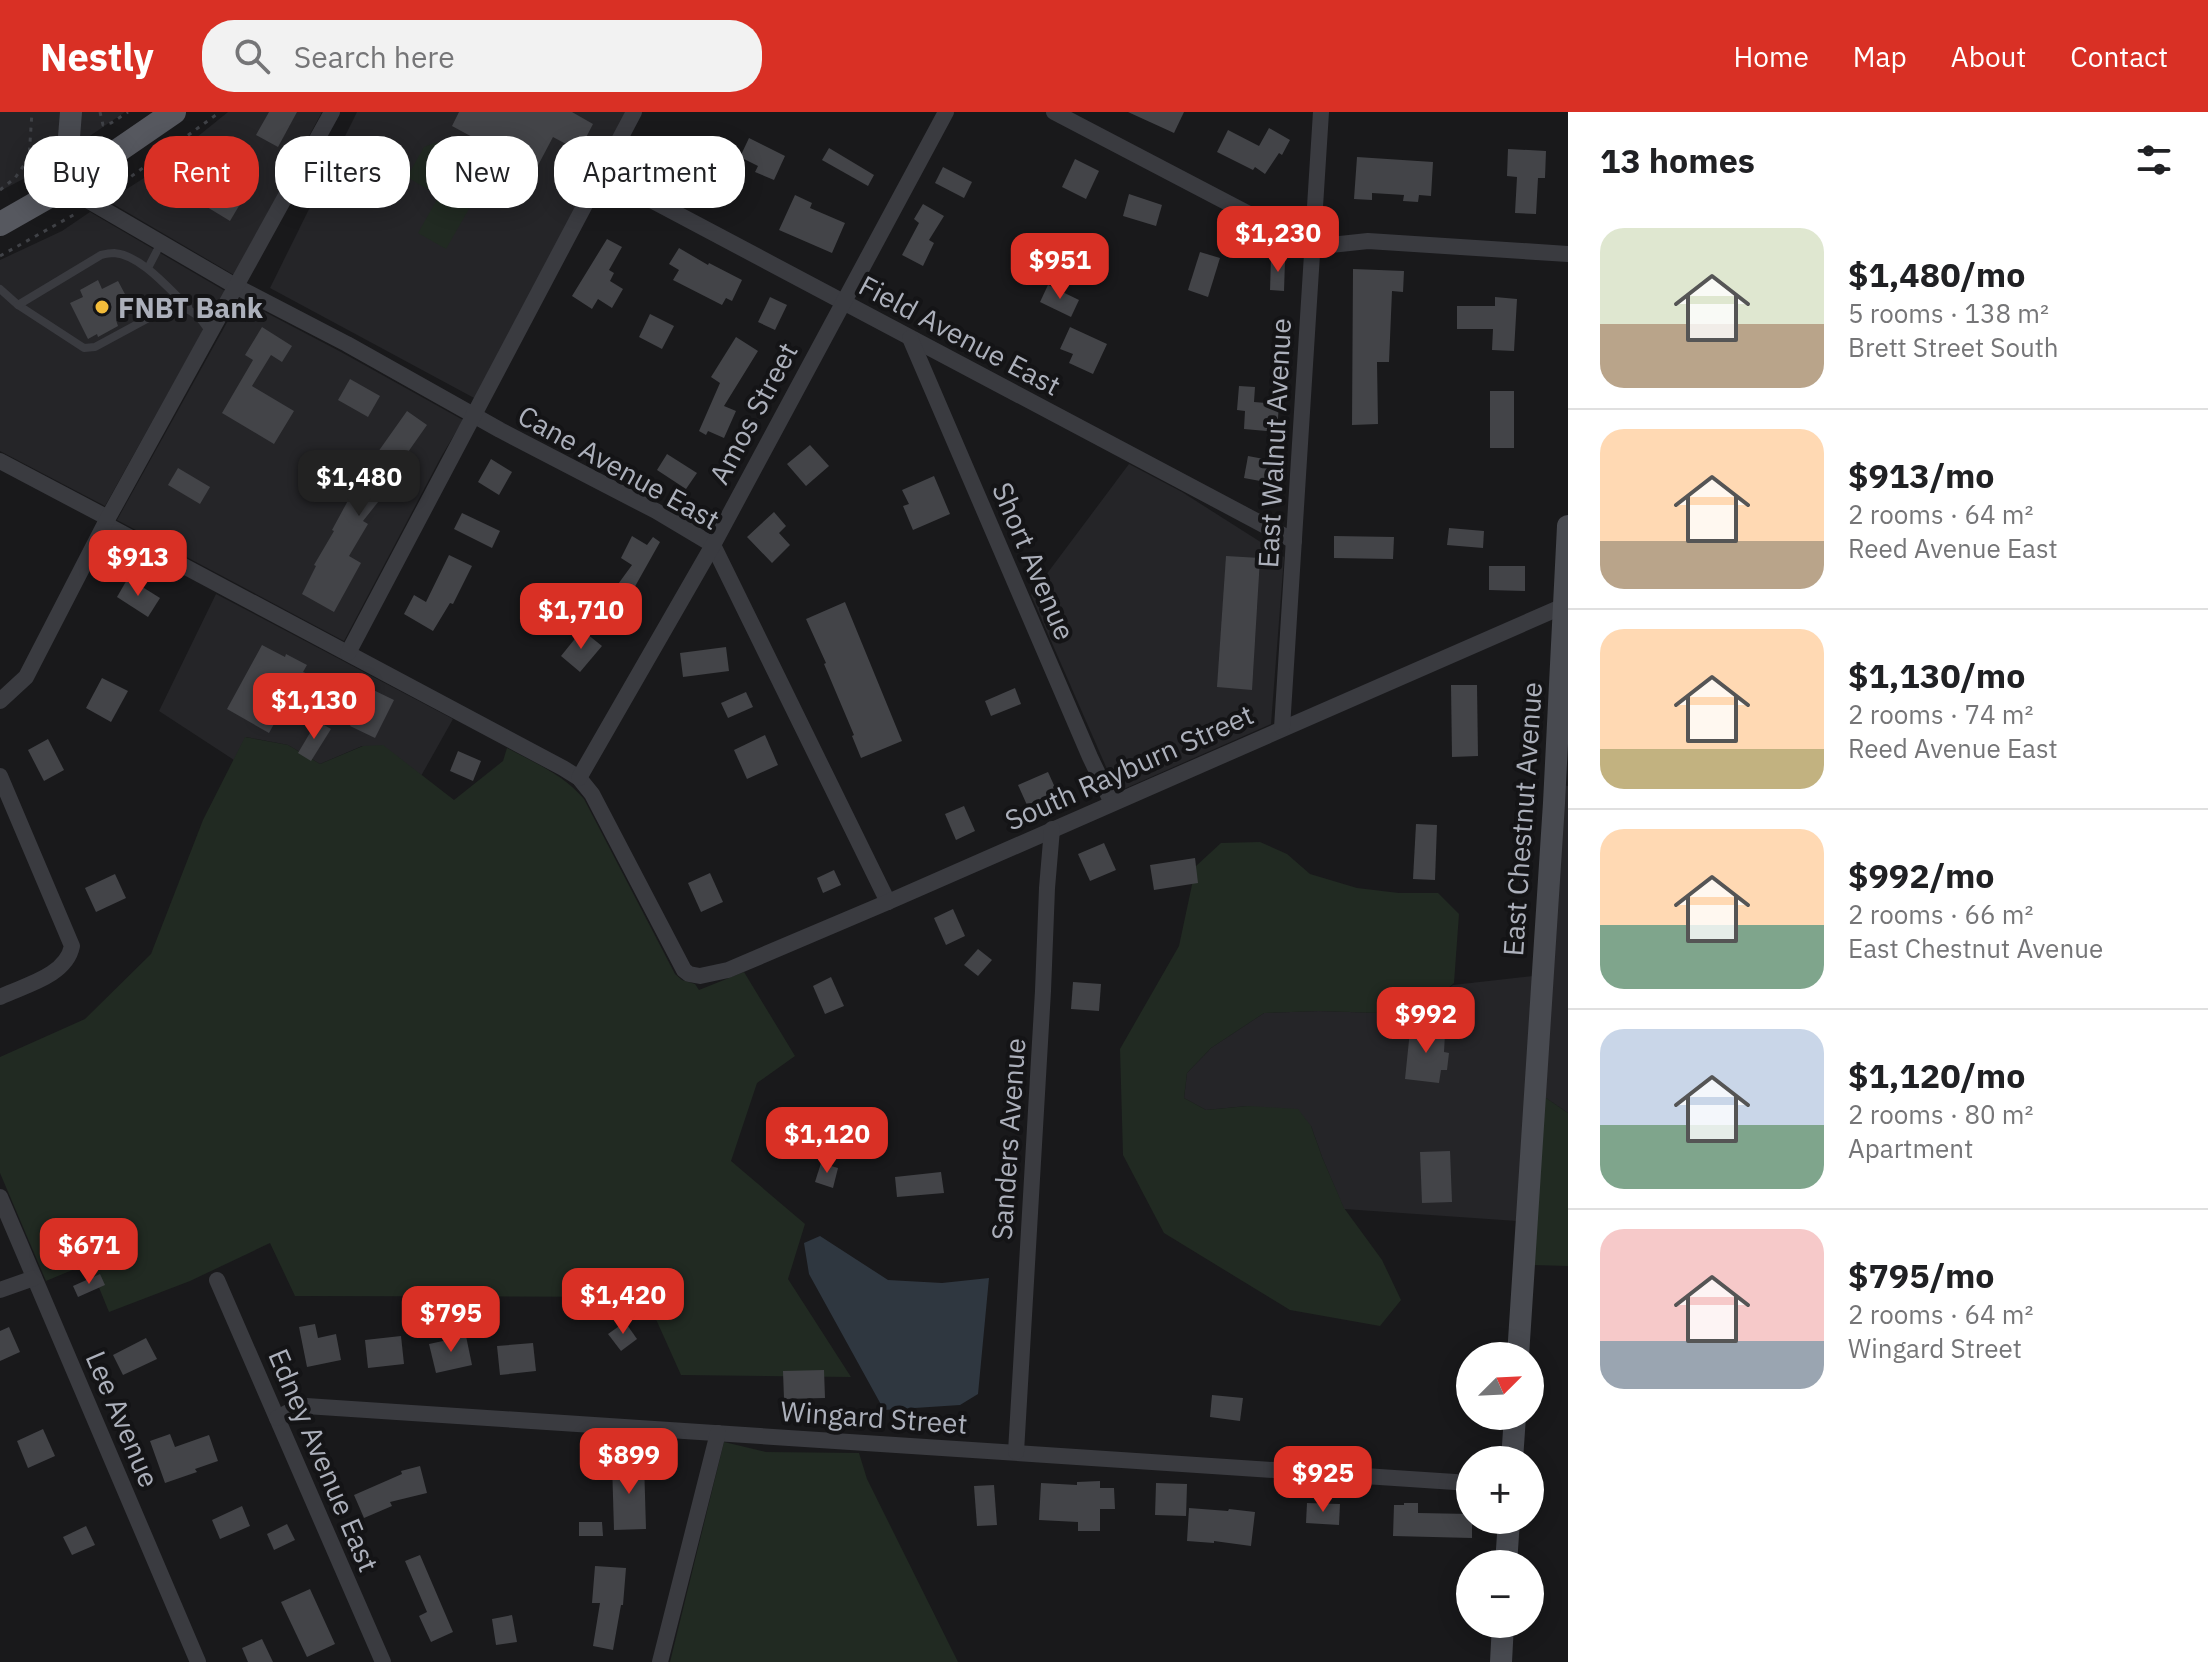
<!DOCTYPE html>
<meta charset="utf-8">
<style>
:root{--surface:#fff;--page:#f2f2f2;--text:#202124;--muted:#757577;--line:#e0e0e0;--accent:#d93025}
body{margin:0;font-family:"IBM Plex Sans",sans-serif;background:var(--page);color:var(--text);height:100vh;display:flex;flex-direction:column;font-size:30px;white-space:nowrap}
*{box-sizing:border-box;margin:0}
p{font-size:26px;color:var(--muted)}
.icon{flex:none;width:44px;height:44px;fill:none;stroke:currentColor;stroke-width:2;stroke-linecap:round;stroke-linejoin:round}
.map{position:relative;flex:1;overflow:hidden}
.drawer{display:flex;flex-direction:column;background:var(--surface);width:640px}
.drawer>*{flex:none}
.banner{position:absolute;left:24px;top:24px;width:760px;height:72px;display:flex;gap:16px}
.needle{width:52px;rotate:66deg}
.fabs{position:absolute;left:1456px;top:1230px;display:grid;gap:16px}
.fabs a{display:grid;place-items:center;width:88px;height:88px;border-radius:50%;background:var(--surface);box-shadow:0 4px 20px #0003;font-size:40px}
.price{position:absolute;translate:-50% -68px;padding:0 18px;border-radius:16px;background:var(--accent);color:#fff;font-size:26px;line-height:52px;filter:drop-shadow(0 2px 4px #0008)}
.price::after{content:'';position:absolute;left:50%;top:48px;width:24px;height:18px;margin-left:-12px;background:inherit;clip-path:polygon(0 0,100% 0,50% 100%)}
.price.active{background:#222;color:#fff}
ul{padding:0;list-style:none}
li{display:flex;align-items:center;gap:24px;height:200px;padding:0 32px}
li+li{border-top:2px solid var(--line)}
li span{display:grid;place-items:center;flex:none;width:224px;height:160px;border-radius:24px;color:#555}
li>.icon{margin-inline-start:auto}
span .icon{width:96px;height:96px;fill:#fffc;stroke-width:1}
li b{font-size:34px}
h2{display:flex;justify-content:space-between;align-items:center;height:96px;padding:0 32px;font-size:34px}
.tag{padding:0 28px;border-radius:32px;background:var(--surface);box-shadow:0 4px 20px #0003;font-size:28px;line-height:72px}
.tag.active{background:var(--accent);color:#fff}
header{display:flex;align-items:center;gap:48px;box-sizing:border-box;height:112px;padding:0 40px;background:var(--accent);color:#fff}
header strong{font-size:38px}
nav{display:flex;gap:44px;margin-inline-start:auto;font-size:28px}
.search{width:560px;height:72px;background:var(--page);display:flex;align-items:center;gap:20px;box-sizing:border-box;padding:0 28px;border-radius:32px;color:var(--muted);font-size:30px}
main{display:flex;flex:1;min-height:0}
.map>svg:first-child{display:block}
</style>
<header>
<strong>Nestly</strong>
<div class="search"><svg class="icon" aria-label="search" viewBox="0 0 24 24"><circle cx="10" cy="10" r="6"/><path d="M15 15l6 6"/></svg>Search here</div>
<nav><a>Home</a><a>Map</a><a>About</a><a>Contact</a></nav>
</header>
<main>
<div class="map">
<svg width="1568" height="1550" viewBox="0 0 1568 1550">
<rect width="100%" height="100%" fill="#19191b"/>
<!-- built -->
<g fill="#252528">
<polygon points="0,0 62,0 58,45 33,62 0,79"/>
<polygon points="81,0 125,0 78,32"/>
<polygon points="228,0 322,0 234,163 108,89 155,59"/>
<polygon points="357,0 629,0 476,287 270,176"/>
<polygon points="90,100 225,179 105,394 0,339 0,148 62,119"/>
<polygon points="240,187 341,240 463,308 441,345 344,529 117,408"/>
<polygon points="1129,352 1182,380 1284,445 1271,612 1117,680 1031,483"/>
<polygon points="216,482 453,607 421,664 408,654 362,634 320,652 288,633 246,625 234,648 159,599"/>
<polygon points="1564,673 1568,674 1568,1001 1543,984"/>
<polygon points="1533,864 1517,1109 1344,1097 1322,1045 1311,1014 1248,994 1206,998 1184,986 1187,961 1211,936 1264,901 1319,899 1380,901 1432,890 1453,873"/>
</g>
<!-- green -->
<g fill="#212a22">
<polygon points="437,30 463,45 443,80 470,95 446,137 418,121 439,84 407,65 424,35"/>
<path d="M245,625l43,8 32,19 43,-18 20,-1 71,55 49,-39 4,-13c28,15 57,27 77,51l91,175 7,6 13,4 4,6 45,-18 51,84 -38,27 -26,78 74,63 -17,55 63,98 -170,-2 -35,-78 -351,-1 -25,-53 -80,38 -81,31 -20,-49 -43,18 -46,-108v-116l85,-38 66,-65 52,-134z"/>
<polygon points="1260,730 1287,742 1310,762 1357,776 1399,781 1438,781 1459,802 1454,871 1432,890 1380,901 1319,899 1264,901 1211,936 1187,961 1184,986 1206,998 1248,994 1298,997 1311,1014 1322,1045 1344,1096 1382,1148 1401,1188 1380,1214 1290,1198 1164,1121 1123,1043 1120,937 1179,834 1196,754 1221,731"/>
<polygon points="1543,984 1568,1001 1568,1154 1533,1153"/>
<polygon points="724,1330 766,1340 859,1341 867,1367 958,1550 670,1550"/>
</g>
<!-- water -->
<polygon fill="#2f3740" points="820,1124 888,1168 942,1171 989,1166 978,1282 960,1293 884,1298 809,1162 804,1131"/>
<!-- building -->
<g fill="#434448">
<polygon points="269,0 297,0 278,35 256,23"/>
<polygon points="459,0 572,0 593,12 579,39 553,25 535,59 452,14"/>
<polygon points="1128,0 1184,0 1174,21"/>
<polygon points="1269,16 1290,28 1282,43 1279,41 1265,62 1255,55 1253,58 1217,40 1228,18 1259,34"/>
<polygon points="749,26 785,44 774,68 755,60 758,54 740,45"/>
<polygon points="829,36 874,63 868,74 822,48"/>
<polygon points="1508,37 1546,39 1545,66 1538,66 1536,102 1515,101 1517,65 1507,64"/>
<polygon points="1357,45 1433,50 1431,84 1419,83 1418,90 1403,89 1404,83 1372,81 1372,88 1354,87"/>
<polygon points="1075,47 1099,59 1086,87 1062,75"/>
<polygon points="943,55 972,70 964,86 935,71"/>
<polygon points="202,62 243,87 230,109 189,84"/>
<polygon points="488,62 504,72 495,87 478,77"/>
<polygon points="1129,82 1162,93 1156,114 1123,104"/>
<polygon points="795,83 812,91 810,96 845,111 832,141 779,118"/>
<polygon points="923,92 944,104 929,128 934,131 923,154 902,143 919,111 914,107"/>
<polygon points="607,127 622,135 609,158 614,161 610,169 623,177 612,196 598,187 592,197 572,184"/>
<polygon points="679,136 708,153 709,151 742,168 732,189 726,186 722,193 673,168 679,158 669,152"/>
<polygon points="1200,140 1220,146 1208,185 1188,178"/>
<polygon points="1271,146 1285,147 1284,179 1270,178"/>
<polygon points="1353,157 1404,159 1403,180 1392,179 1389,250 1377,250 1378,312 1352,313"/>
<polygon points="98,168 102,177 118,169 134,199 116,208 118,214 98,225 97,222 88,227 70,191 83,185 80,178"/>
<polygon points="1048,173 1079,188 1071,205 1040,190"/>
<polygon points="770,185 787,193 775,218 758,210"/>
<polygon points="1495,185 1517,187 1514,239 1492,238 1493,217 1457,217 1457,194 1495,194"/>
<polygon points="650,202 674,214 662,237 639,225"/>
<polygon points="262,215 292,234 282,250 271,243 252,274 294,299 274,332 222,301 253,248 245,243"/>
<polygon points="1070,215 1107,232 1093,262 1069,251 1073,242 1060,237"/>
<polygon points="736,225 758,239 724,294 736,299 724,326 708,319 706,323 699,319 720,271 711,265"/>
<polygon points="350,267 380,284 368,305 338,288"/>
<polygon points="1239,274 1255,275 1254,290 1279,292 1277,320 1244,317 1245,299 1237,298"/>
<rect x="1490" y="279" width="24" height="57"/>
<polygon points="407,299 427,313 382,377 386,380 363,409 368,412 349,444 361,451 334,500 302,482 316,454 314,453 334,419 332,418 351,383 376,349 373,347"/>
<polygon points="810,333 829,354 806,374 787,352"/>
<polygon points="667,342 697,361 686,377 657,358"/>
<polygon points="1248,344 1275,349 1271,371 1244,366"/>
<polygon points="491,347 512,360 499,383 478,370"/>
<polygon points="178,356 210,375 200,392 168,373"/>
<polygon points="934,364 950,402 913,418 903,394 909,392 902,378"/>
<polygon points="774,400 786,414 779,421 790,433 772,451 747,425"/>
<polygon points="462,401 500,419 492,436 454,417"/>
<polygon points="1449,416 1484,419 1483,436 1447,433"/>
<polygon points="632,424 647,433 653,425 660,430 633,478 640,482 624,504 605,490 632,453 621,446"/>
<polygon points="1334,424 1394,425 1393,447 1334,446"/>
<polygon points="449,443 472,454 453,492 450,491 433,519 404,502 414,483 426,490"/>
<polygon points="1226,444 1260,446 1252,578 1217,575"/>
<polygon points="1489,454 1525,454 1525,479 1489,478"/>
<polygon points="128,466 160,486 148,505 117,485"/>
<polygon points="845,490 902,629 861,646 852,624 854,623 824,552 826,551 806,507"/>
<polygon points="582,518 602,534 580,560 561,544"/>
<polygon points="262,533 285,545 286,542 307,553 303,560 324,569 305,613 280,601 269,621 227,597"/>
<polygon points="726,535 729,559 683,565 680,541"/>
<polygon points="102,566 128,579 111,610 86,596"/>
<polygon points="363,573 394,588 375,626 350,614 362,590 356,587"/>
<polygon points="1451,573 1477,573 1478,644 1452,645"/>
<polygon points="1015,576 1021,592 991,604 985,589"/>
<polygon points="746,580 753,595 728,606 721,591"/>
<polygon points="317,609 331,617 311,649 298,641"/>
<polygon points="765,623 778,653 747,667 734,638"/>
<polygon points="48,627 64,658 44,669 28,638"/>
<polygon points="458,639 481,649 473,669 450,659"/>
<polygon points="1048,660 1057,680 1027,693 1018,673"/>
<polygon points="964,694 975,719 956,728 945,702"/>
<polygon points="1416,712 1437,713 1435,768 1413,767"/>
<polygon points="1104,731 1116,758 1090,769 1078,742"/>
<polygon points="1195,746 1198,771 1154,778 1150,753"/>
<polygon points="834,758 841,773 823,781 817,766"/>
<polygon points="710,761 723,790 701,800 688,771"/>
<polygon points="115,762 126,786 96,800 85,776"/>
<polygon points="953,797 965,824 946,833 934,806"/>
<polygon points="978,837 992,848 978,864 964,853"/>
<polygon points="831,865 844,894 825,902 813,874"/>
<polygon points="1073,870 1101,872 1099,899 1071,897"/>
<polygon points="1411,909 1425,911 1424,920 1445,922 1444,940 1449,941 1447,958 1441,958 1439,971 1405,967"/>
<polygon points="1450,1039 1452,1090 1422,1091 1420,1040"/>
<polygon points="821,1051 838,1056 833,1076 815,1070"/>
<polygon points="941,1060 944,1081 897,1085 895,1065"/>
<polygon points="100,1162 105,1173 78,1185 73,1174"/>
<polygon points="625,1210 637,1227 621,1239 608,1222"/>
<polygon points="315,1212 318,1226 336,1222 341,1248 307,1255 299,1215"/>
<polygon points="9,1215 20,1240 0,1249 0,1219"/>
<polygon points="401,1224 404,1252 368,1256 365,1228"/>
<polygon points="466,1224 472,1253 436,1261 429,1232"/>
<polygon points="146,1226 157,1247 123,1263 113,1243"/>
<polygon points="533,1231 536,1259 500,1263 497,1234"/>
<polygon points="824,1258 825,1286 784,1287 783,1259"/>
<polygon points="1212,1283 1243,1286 1240,1309 1210,1305"/>
<polygon points="43,1317 55,1344 28,1356 17,1329"/>
<polygon points="170,1322 175,1335 209,1323 218,1349 195,1357 197,1360 165,1371 150,1329"/>
<polygon points="644,1350 646,1417 614,1418 612,1351"/>
<polygon points="420,1354 427,1381 390,1390 392,1394 364,1406 354,1383 402,1362 401,1359"/>
<polygon points="1100,1369 1100,1376 1114,1376 1115,1397 1100,1397 1100,1419 1078,1419 1078,1410 1039,1408 1041,1371 1077,1373 1077,1370"/>
<polygon points="1156,1371 1187,1372 1186,1404 1155,1403"/>
<polygon points="994,1373 997,1413 977,1414 974,1374"/>
<polygon points="1307,1391 1340,1392 1339,1413 1306,1411"/>
<polygon points="1404,1391 1418,1391 1418,1401 1470,1402 1470,1408 1472,1408 1472,1426 1393,1424 1394,1393 1404,1393"/>
<polygon points="242,1394 250,1414 220,1427 212,1408"/>
<polygon points="1189,1396 1228,1399 1229,1397 1255,1400 1251,1434 1214,1429 1214,1431 1187,1429"/>
<polygon points="579,1410 602,1410 603,1424 579,1424"/>
<polygon points="287,1412 295,1428 274,1438 267,1422"/>
<polygon points="86,1414 95,1433 72,1443 63,1425"/>
<polygon points="420,1443 453,1520 431,1530 419,1504 427,1500 405,1449"/>
<polygon points="595,1454 626,1456 623,1493 621,1493 613,1538 593,1534 600,1491 592,1491"/>
<polygon points="310,1477 335,1532 307,1545 281,1490"/>
<polygon points="512,1503 517,1530 496,1533 492,1507"/>
<polygon points="262,1527 273,1550 248,1550 242,1536"/>
</g>
<g fill="none" stroke-linecap="round" stroke-linejoin="round">
<!-- path -->
<g stroke="#404247" stroke-width="3" stroke-dasharray="4 6" stroke-linecap="butt">
<polyline points="100,0 103,13 111,11 128,0"/>
<polyline points="0,78 15,66 29,46 32,0"/>
<polyline points="107,82 220,0"/>
<polyline points="0,144 77,101"/>
</g>
<!-- lane -->
<g stroke="#3a3b40" stroke-width="8">
<polyline points="148,156 161,131"/>
<path d="M0,177l18,16 66,43 11,-1 74,-40c21,-2 32,10 41,26"/>
<path d="M18,193l83,-50c4,-1 9,-2 13,-2 27,2 55,36 74,54"/>
</g>
<!-- street -->
<g stroke="#3a3b40" stroke-width="16">
<polyline points="1054,0 1312,135 1368,129 1568,142"/>
<polyline points="602,62 1294,429"/>
<polyline points="65,75 237,175 347,232 500,318 656,399 713,433 888,790"/>
<polyline points="910,226 1090,645 1112,691"/>
<polyline points="0,349 108,406"/>
<polyline points="105,412 563,656 579,666 592,682 684,858 689,862 700,864 728,858 888,790 1568,492"/>
<polyline points="348,541 634,0"/>
<polyline points="0,589 26,565 108,406 332,0"/>
<polyline points="1282,616 1321,0"/>
<path d="M0,664l72,170c-6,30 -47,39 -72,51"/>
<polyline points="579,666 713,433 946,0"/>
<polyline points="0,1085 198,1550"/>
<polyline points="217,1168 383,1550"/>
<polyline points="0,1178 34,1166"/>
<polyline points="277,1306 294,1297 306,1294 1470,1371"/>
<polyline points="1016,1340 1043,879 1047,776 1052,717"/>
<polyline points="660,1550 718,1321"/>
</g>
<!-- secondary -->
<g stroke="#484a50" stroke-width="22">
<polyline points="65,75 71,0"/>
<polyline points="1518,1244 1554,691 1568,414"/>
<polyline points="1512,1348 1515,1304"/>
<polyline points="1506,1452 1509,1408"/>
<polyline points="1501,1550 1503,1512"/>
</g>
<!-- primary -->
<polyline stroke="#56585f" stroke-width="24" points="0,112 65,75 174,0"/>
</g>
<!-- markers -->
<circle fill="#f3bc3a" stroke="#141416" stroke-width="3" cx="102" cy="195" r="8"/>
<g text-anchor="middle" dominant-baseline="central" stroke-width="8" stroke-linejoin="round" paint-order="stroke">
<!-- poi labels -->
<g font-size="28" font-weight="bold" fill="#acb0bb" stroke="#141416" text-anchor="start">
<text x="118" y="195">FNBT Bank</text>
</g>
<!-- street labels -->
<g font-size="28" fill="#acb0bb" stroke="#141416">
<text transform="translate(960 223) rotate(28)">Field Avenue East</text>
<text transform="translate(753 301) rotate(-62)">Amos Street</text>
<text transform="translate(1274 331) rotate(-87)">East Walnut Avenue</text>
<text transform="translate(619 355) rotate(29)">Cane Avenue East</text>
<text transform="translate(1034 449) rotate(67)">Short Avenue</text>
<text transform="translate(1129 655) rotate(-24)">South Rayburn Street</text>
<text transform="translate(1522 707) rotate(-86)">East Chestnut Avenue</text>
<text transform="translate(1008 1027) rotate(-86)">Sanders Avenue</text>
<text transform="translate(874 1305) rotate(4)">Wingard Street</text>
<text transform="translate(123 1307) rotate(67)">Lee Avenue</text>
<text transform="translate(324 1348) rotate(67)">Edney Avenue East</text>
</g>
</g>
</svg>
<div class="fabs">
<a><svg class="needle" viewBox="-14 -14 28 28"><path d="M0-13l5 13h-10z" fill="#e53935"/><path d="M0 13l5-13h-10z" fill="#757577"/></svg></a>
<a>+</a>
<a>−</a>
</div>
<b class="price" style="left:1278px;top:162px">$1,230</b>
<b class="price" style="left:1060px;top:189px">$951</b>
<b class="price active" style="left:359px;top:406px">$1,480</b>
<b class="price" style="left:138px;top:486px">$913</b>
<b class="price" style="left:581px;top:539px">$1,710</b>
<b class="price" style="left:314px;top:629px">$1,130</b>
<b class="price" style="left:1426px;top:943px">$992</b>
<b class="price" style="left:827px;top:1063px">$1,120</b>
<b class="price" style="left:89px;top:1174px">$671</b>
<b class="price" style="left:623px;top:1224px">$1,420</b>
<b class="price" style="left:451px;top:1242px">$795</b>
<b class="price" style="left:629px;top:1384px">$899</b>
<b class="price" style="left:1323px;top:1402px">$925</b>
<div class="banner">
<a class="tag">Buy</a>
<a class="tag active">Rent</a>
<a class="tag">Filters</a>
<a class="tag">New</a>
<a class="tag">Apartment</a>
</div>
</div>
<section class="drawer">
<h2>13 homes<svg class="icon" aria-label="filters" viewBox="0 0 24 24"><path d="M4 7h16M4 17h16"/><circle cx="9" cy="7" r="2"/><circle cx="15" cy="17" r="2"/></svg></h2>
<ul>
<li><span style="background:linear-gradient(#dfe7d0 60%,#b9a48a 0)"><svg class="icon" aria-label="home" viewBox="0 0 24 24"><path d="M3 11l9-7 9 7M6 9v11h12V9"/></svg></span><div><b>$1,480/mo</b><p>5 rooms · 138 m²</p><p>Brett Street South</p></div></li>
<li><span style="background:linear-gradient(#ffd9b3 70%,#b9a48a 0)"><svg class="icon" aria-label="home" viewBox="0 0 24 24"><path d="M3 11l9-7 9 7M6 9v11h12V9"/></svg></span><div><b>$913/mo</b><p>2 rooms · 64 m²</p><p>Reed Avenue East</p></div></li>
<li><span style="background:linear-gradient(#ffd9b3 75%,#c2b280 0)"><svg class="icon" aria-label="home" viewBox="0 0 24 24"><path d="M3 11l9-7 9 7M6 9v11h12V9"/></svg></span><div><b>$1,130/mo</b><p>2 rooms · 74 m²</p><p>Reed Avenue East</p></div></li>
<li><span style="background:linear-gradient(#ffd9b3 60%,#7fa58c 0)"><svg class="icon" aria-label="home" viewBox="0 0 24 24"><path d="M3 11l9-7 9 7M6 9v11h12V9"/></svg></span><div><b>$992/mo</b><p>2 rooms · 66 m²</p><p>East Chestnut Avenue</p></div></li>
<li><span style="background:linear-gradient(#c9d6e8 60%,#7fa58c 0)"><svg class="icon" aria-label="home" viewBox="0 0 24 24"><path d="M3 11l9-7 9 7M6 9v11h12V9"/></svg></span><div><b>$1,120/mo</b><p>2 rooms · 80 m²</p><p>Apartment</p></div></li>
<li><span style="background:linear-gradient(#f6c9c9 70%,#9aa5b1 0)"><svg class="icon" aria-label="home" viewBox="0 0 24 24"><path d="M3 11l9-7 9 7M6 9v11h12V9"/></svg></span><div><b>$795/mo</b><p>2 rooms · 64 m²</p><p>Wingard Street</p></div></li>
</ul>
</section>
</main>
